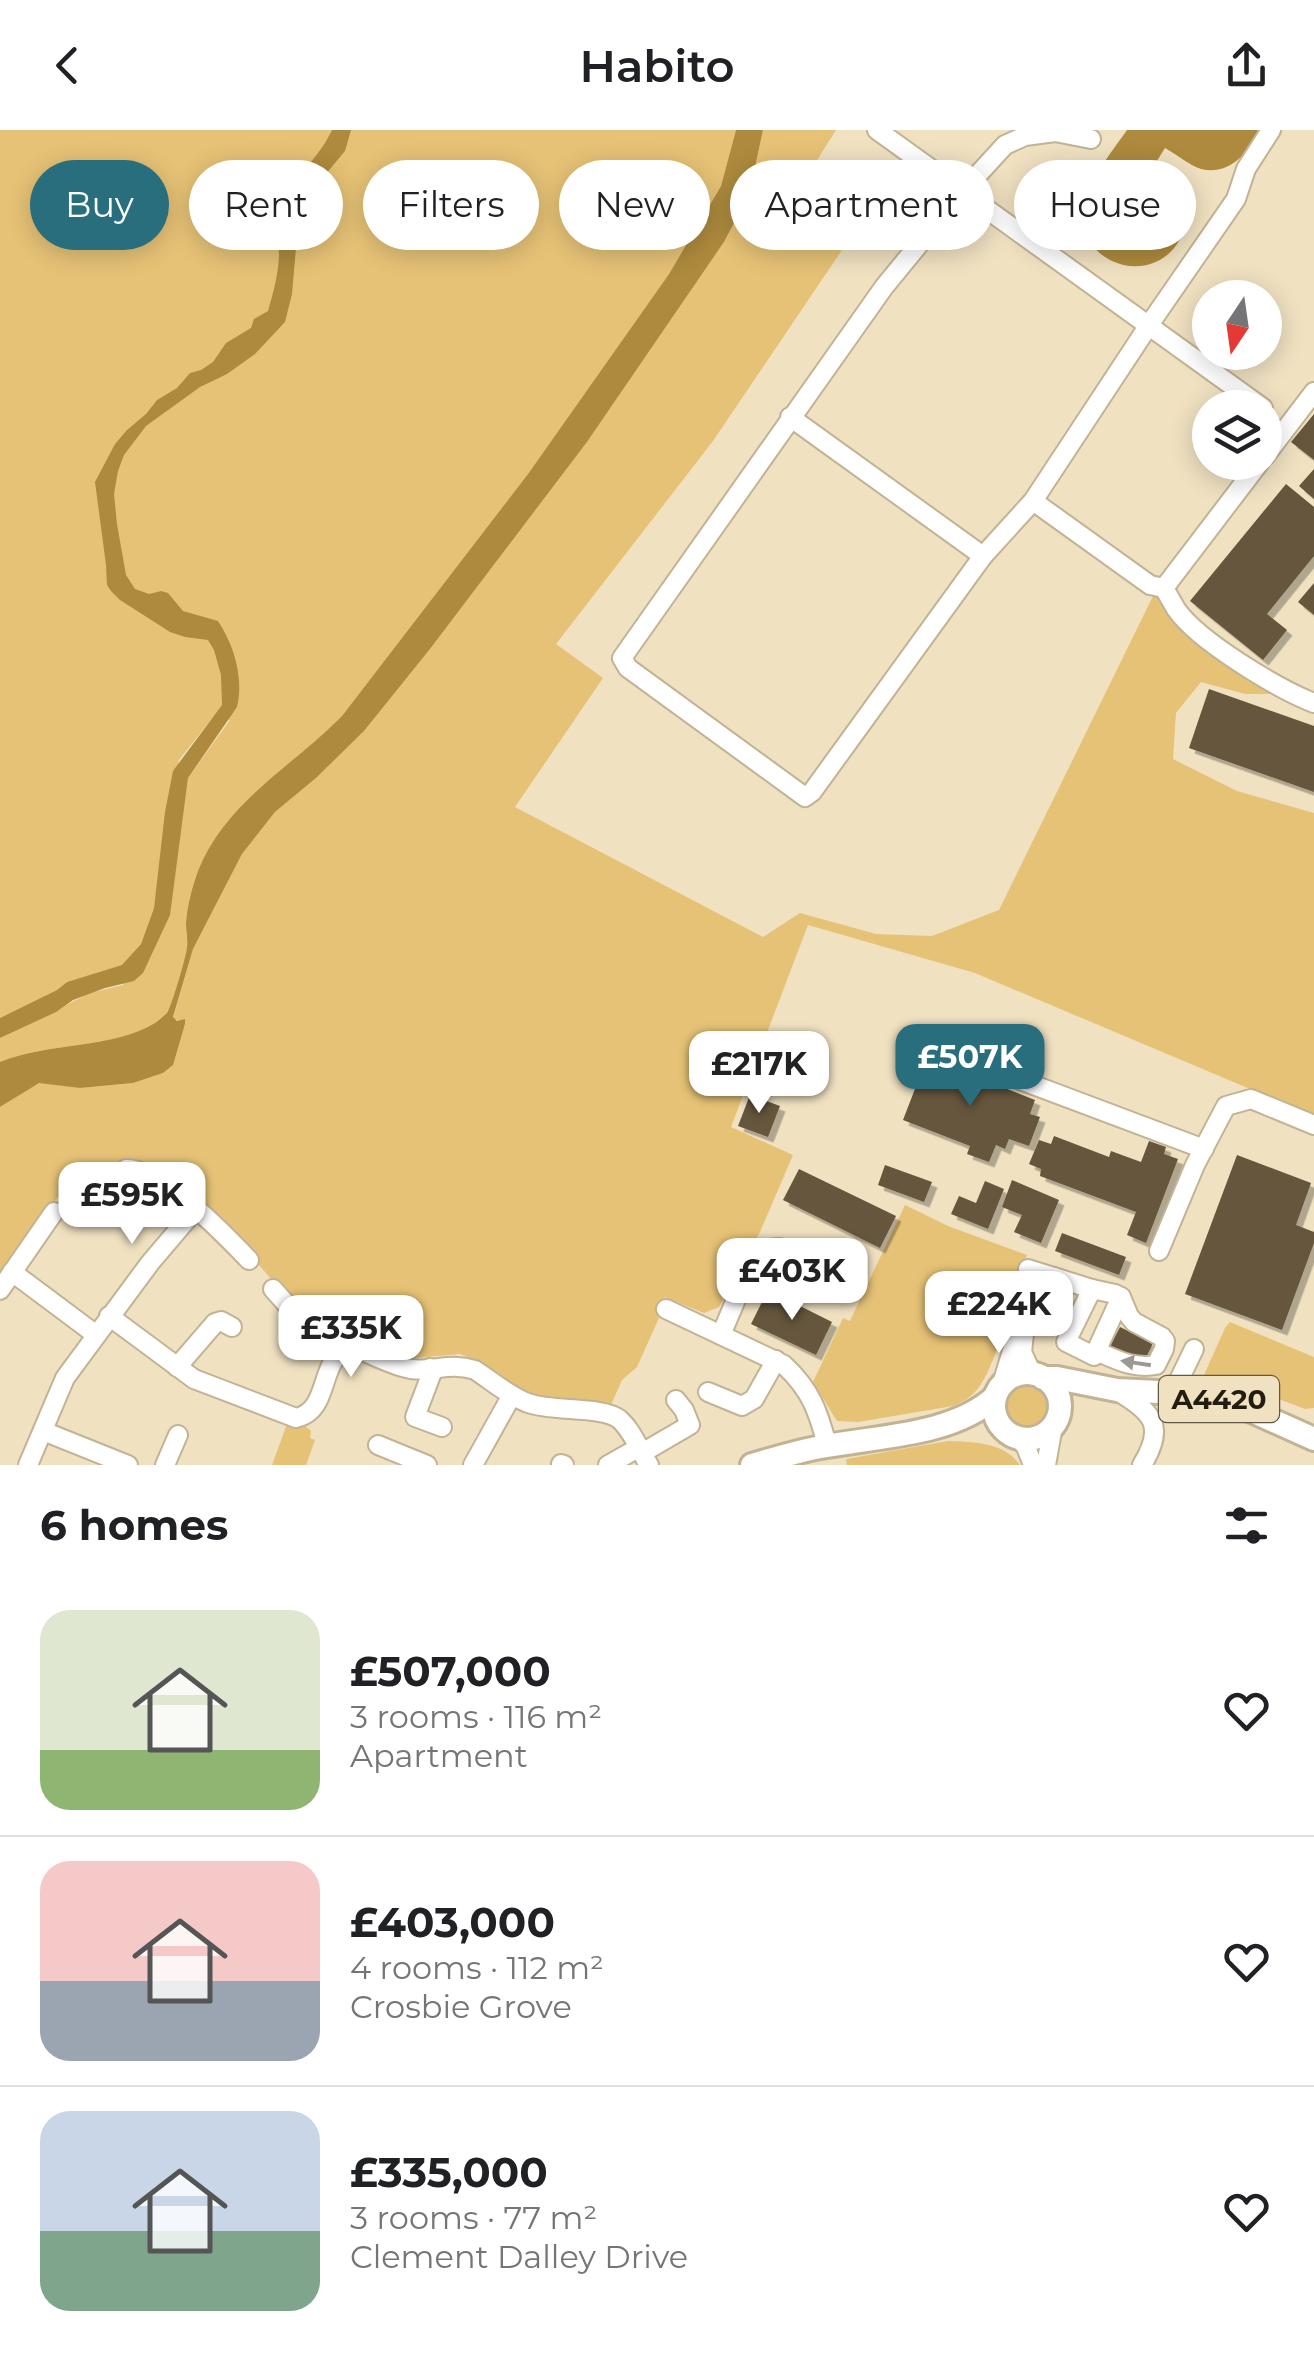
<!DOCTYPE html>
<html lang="en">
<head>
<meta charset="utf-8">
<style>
  :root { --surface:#fff; --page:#f6f6f6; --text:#202124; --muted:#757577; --line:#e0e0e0; --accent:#286e7d }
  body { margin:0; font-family:Montserrat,sans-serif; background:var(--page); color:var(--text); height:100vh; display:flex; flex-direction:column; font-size:38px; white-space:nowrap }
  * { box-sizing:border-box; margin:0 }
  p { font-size:32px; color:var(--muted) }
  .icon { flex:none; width:55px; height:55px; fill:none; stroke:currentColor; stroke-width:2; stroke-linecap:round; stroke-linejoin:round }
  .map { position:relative; height:1335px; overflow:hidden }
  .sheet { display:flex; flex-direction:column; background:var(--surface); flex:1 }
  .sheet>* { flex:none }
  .guide { position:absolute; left:30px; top:30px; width:1255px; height:90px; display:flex; gap:20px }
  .needle { width:65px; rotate:193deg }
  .tools { position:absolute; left:1192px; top:150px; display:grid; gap:20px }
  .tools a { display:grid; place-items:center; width:90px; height:90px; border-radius:50%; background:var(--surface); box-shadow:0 5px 25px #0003; font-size:50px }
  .price { position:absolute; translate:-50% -85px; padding:0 22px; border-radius:20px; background:#fff; color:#222; font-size:32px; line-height:65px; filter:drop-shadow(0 2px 5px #0008) }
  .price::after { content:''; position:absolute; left:50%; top:60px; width:30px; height:22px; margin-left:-15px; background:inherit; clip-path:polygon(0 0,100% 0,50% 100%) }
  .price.current { background:var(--accent); color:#fff }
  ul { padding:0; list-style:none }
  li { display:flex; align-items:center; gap:30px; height:250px; padding:0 40px }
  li+li { border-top:2px solid var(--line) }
  li span { display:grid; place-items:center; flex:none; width:280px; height:200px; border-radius:30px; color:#555 }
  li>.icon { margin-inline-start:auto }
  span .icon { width:120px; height:120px; fill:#fffc; stroke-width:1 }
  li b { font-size:42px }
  h2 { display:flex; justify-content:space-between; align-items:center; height:120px; padding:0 40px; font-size:42px }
  .chip { padding:0 35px; border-radius:45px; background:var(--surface); box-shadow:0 5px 25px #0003; font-size:35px; line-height:90px }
  .chip.current { background:var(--accent); color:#fff }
  header { display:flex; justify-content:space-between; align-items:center; height:130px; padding:0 40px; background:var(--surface); font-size:45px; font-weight:600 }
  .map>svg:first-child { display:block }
</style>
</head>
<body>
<header><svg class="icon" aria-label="back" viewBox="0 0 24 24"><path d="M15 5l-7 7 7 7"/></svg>Habito<svg class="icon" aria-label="share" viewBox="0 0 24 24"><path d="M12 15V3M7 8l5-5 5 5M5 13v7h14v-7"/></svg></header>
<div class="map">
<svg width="1314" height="1335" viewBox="0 0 1314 1335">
  <defs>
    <filter id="shadow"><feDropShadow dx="5.5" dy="5.5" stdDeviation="0" flood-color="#0004"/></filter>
  </defs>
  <rect width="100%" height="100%" fill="#f0e1c1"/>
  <!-- green -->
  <g fill="#e6c276">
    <path d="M 0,0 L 736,0 L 721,56 L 669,144 L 528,344 L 342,586 C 293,637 225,672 198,741 C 191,758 187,776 186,794 C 186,801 188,809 187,817 C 186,827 172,875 167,883 C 166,884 157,892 155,893 C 114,919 47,912 0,932 L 0,908 L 90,863 L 123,855 L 173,753 L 188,648 L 230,590 L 213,587 L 179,630 L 154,778 L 141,814 L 123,835 L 67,852 L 57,860 L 0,888 Z"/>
    <path d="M 763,0 L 836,0 C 829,12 806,44 807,57 C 808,76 831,104 842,120 L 713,311 L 556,514 L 603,548 L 515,677 L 763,807 L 800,783 L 876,804 L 932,806 L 999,780 L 1157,458 L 1178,482 L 1292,564 L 1245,564 L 1201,552 L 1176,583 L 1173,629 L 1237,661 L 1314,683 L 1314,986 L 975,843 L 808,795 L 731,997 L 793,1025 L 760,1102 L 719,1177 L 704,1183 L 665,1167 L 657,1186 L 659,1188 L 637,1237 L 622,1250 L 610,1277 L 545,1270 L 527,1264 L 473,1229 L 460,1224 L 415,1228 L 404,1226 L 345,1204 L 300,1183 L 231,1102 L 128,1032 L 78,1042 L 21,1113 L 23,1117 L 0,1150 L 0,977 L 39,952 L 80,958 L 133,953 L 163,943 L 172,935 L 185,894 L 173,888 L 193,819 L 242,724 L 275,682 L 316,648 L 364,601 L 430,519 L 587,312 L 724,112 L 749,65 Z"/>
    <path d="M 905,1075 L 948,1096 L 1027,1125 L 1015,1150 C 1021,1154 1024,1155 1024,1163 C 1024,1172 1014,1184 1009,1192 C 997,1212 993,1238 979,1257 C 972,1267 964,1271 953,1276 L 858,1292 L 837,1291 L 813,1252 L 843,1188 L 850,1191 Z"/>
    <path d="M 1230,1192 L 1314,1227 L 1314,1278 L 1305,1279 L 1250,1258 L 1204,1245 L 1225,1198 Z"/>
    <circle cx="1026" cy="1276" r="24"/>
    <path d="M 287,1294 L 297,1297 L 304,1295 L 311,1301 L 310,1308 L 315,1310 L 306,1335 L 272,1335 Z"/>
    <path d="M 948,1311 C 974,1312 1004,1312 1020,1335 L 847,1335 L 846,1329 Z"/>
  </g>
  <!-- water -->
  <g fill="#ad8a3d">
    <path d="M 332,0 L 351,0 L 345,21 L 305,69 L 299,83 L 292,164 L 285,192 L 255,224 L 227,244 L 200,257 L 146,296 L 124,325 L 118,341 L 114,364 L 117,394 L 126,445 L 135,459 L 149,464 L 161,461 L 168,463 L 183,481 L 218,491 C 234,515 244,548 237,577 L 188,648 L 170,785 L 143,843 L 134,851 L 105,858 L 73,870 L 56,882 L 0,908 L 0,888 L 57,860 L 67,852 L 122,835 L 141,814 L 154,778 L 165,682 L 173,641 L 222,575 L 221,545 L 214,520 L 208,510 L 185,507 L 170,502 L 120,470 L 111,461 L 107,455 L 106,435 L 95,352 L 115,314 L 127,300 L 146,284 L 157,270 L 177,258 L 190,243 L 201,240 L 213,232 L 226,213 L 251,198 L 254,189 L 268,181 C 273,164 278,145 279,127 C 279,111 277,96 282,80 C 290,49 319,29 332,0 Z"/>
    <path d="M 736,0 L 763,0 L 749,65 L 724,112 L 587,312 L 430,519 L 364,601 L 316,648 L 275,682 L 242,724 L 193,819 L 173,887 L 177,891 L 185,889 L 185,894 L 173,935 L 163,943 L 133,953 L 80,958 L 39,953 L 0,977 L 0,932 C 48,912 113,919 155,893 C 157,892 166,884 167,883 C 172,875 186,827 187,817 C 188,809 186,801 186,794 C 187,776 192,757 198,741 C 225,672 292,637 342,586 L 528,344 L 669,144 L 721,56 Z"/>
    <path d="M 1127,0 L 1258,0 C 1249,23 1229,46 1201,39 C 1189,35 1176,24 1165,18 L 1150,42 C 1161,49 1173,55 1179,67 C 1201,111 1154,151 1112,131 C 1098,124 1092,117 1088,103 C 1086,96 1082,87 1082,81 C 1084,57 1113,20 1127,0 Z"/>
  </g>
  <!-- building -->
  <g fill="#65573c" filter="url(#shadow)">
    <path d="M 1314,284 L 1314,330 L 1291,312 Z"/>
    <path d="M 1314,339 L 1314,369 L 1299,356 Z"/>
    <path d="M 1286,354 L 1314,377 L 1314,426 L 1267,484 L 1287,500 L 1263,530 L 1190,471 Z"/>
    <path d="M 1314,453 L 1314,485 L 1298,472 Z"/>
    <path d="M 1209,559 L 1314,596 L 1314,662 L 1189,618 Z"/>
    <path d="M 928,925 L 997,951 L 997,955 L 1035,970 L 1030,984 L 1040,987 L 1029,1016 L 1009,1009 L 1005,1019 L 996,1015 L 989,1032 L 967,1024 L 970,1016 L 903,990 Z"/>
    <path d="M 750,965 L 780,976 L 768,1007 L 738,996 Z"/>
    <path d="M 1054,1006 L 1109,1027 L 1111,1021 L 1141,1032 L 1149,1011 L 1166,1017 L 1164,1024 L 1178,1029 L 1146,1113 L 1127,1105 L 1136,1082 L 1040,1046 L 1041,1039 L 1029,1034 L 1039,1010 L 1051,1014 Z"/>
    <path d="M 1237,1025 L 1311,1053 L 1296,1095 L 1314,1102 L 1314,1113 L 1282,1200 L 1185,1164 Z"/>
    <path d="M 885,1035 L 932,1052 L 924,1072 L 878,1055 Z"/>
    <path d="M 799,1039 L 896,1086 L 880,1118 L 783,1070 Z"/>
    <path d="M 1012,1050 L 1059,1070 L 1041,1113 L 1014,1102 L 1022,1085 L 1002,1077 Z"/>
    <path d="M 985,1051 L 1004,1059 L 988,1099 L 951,1084 L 959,1066 L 976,1073 Z"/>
    <path d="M 1062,1103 L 1126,1127 L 1119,1145 L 1055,1121 Z"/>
    <path d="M 768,1160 L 832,1192 L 816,1225 L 751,1194 Z"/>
    <path d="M 1120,1197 L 1153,1213 L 1143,1234 L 1109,1218 Z"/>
  </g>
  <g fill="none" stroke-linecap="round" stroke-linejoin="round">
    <defs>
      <g id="minor">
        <path d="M 877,0 L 1263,278"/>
        <path d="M 1091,9 L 1055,2 L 1025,6 L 1005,15 L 961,63 L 884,157 L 622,528 L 628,538 L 805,667 L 812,662 L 983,426 L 1033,371 L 1149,195 L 1236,69 L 1246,39 L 1271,0"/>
        <path d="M 790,287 L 983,426"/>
        <path d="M 1265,326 L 1314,262"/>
        <path d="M 1033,371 L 1150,455 L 1164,458 L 1260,332"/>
        <path d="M 1164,458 C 1168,465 1172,472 1176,479 C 1198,511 1278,559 1314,573"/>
        <path d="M 1015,948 L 1204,1019"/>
        <path d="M 126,1039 C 162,1039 224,1104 249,1130"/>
        <path d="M 1159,1121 L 1195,1035 L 1226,976 L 1251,969 L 1314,995"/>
        <path d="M 1028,1139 L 1092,1159 L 1115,1164 L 1121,1167 L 1129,1186 L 1134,1192 L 1162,1207 L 1165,1211 L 1164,1219 L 1156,1235 C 1133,1239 1117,1230 1096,1221"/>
        <path d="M 12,1142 L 95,1204"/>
        <path d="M 273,1159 L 296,1185 L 342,1206 L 348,1211 L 350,1217"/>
        <path d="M 1092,1159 L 1066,1212 L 1094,1226 L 1121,1167"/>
        <path d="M 0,1160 L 54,1082"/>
        <path d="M 666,1179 L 784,1235 C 811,1260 818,1281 827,1315"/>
        <path d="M 109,1186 L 194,1249 L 296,1288 C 332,1280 317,1229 350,1217 C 370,1222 390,1236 411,1239 C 434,1242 449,1232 475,1240 C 492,1251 509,1266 528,1273 C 552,1282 602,1276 619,1289 C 632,1300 640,1321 649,1335"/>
        <path d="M 1024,1204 L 1022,1222 L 1032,1244"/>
        <path d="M 721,1205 L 751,1134 C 760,1122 766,1118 780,1118 L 852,1152"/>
        <path d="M 177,1237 L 215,1193 L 221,1191 L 232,1197"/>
        <path d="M 430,1238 L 431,1245 L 415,1287 L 442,1297"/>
        <path d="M 1002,1254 L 1015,1211 L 1025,1199 L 1054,1147"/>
        <path d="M 1117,1261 C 1153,1282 1166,1296 1142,1335"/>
        <path d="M 708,1262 L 742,1276 L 754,1269 L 776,1230"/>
        <path d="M 1178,1262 L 1180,1248 L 1194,1219"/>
        <path d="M 43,1301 L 128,1335"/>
        <path d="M 1019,1308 L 1026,1317 L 1033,1335"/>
        <path d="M 378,1315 L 427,1335"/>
        <path d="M 642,1323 L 690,1295 L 684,1280 L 676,1270"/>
        <path d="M 561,1334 L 564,1335"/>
        <path d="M 28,1335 L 65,1248 L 150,1133 L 195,1080"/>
        <path d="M 165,1335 L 178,1305"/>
        <path d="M 473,1335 L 512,1265"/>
        <path d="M 608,1335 L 638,1318"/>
        <path d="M 1046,1335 L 1053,1296"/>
      </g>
      <g id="major">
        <circle cx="1027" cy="1276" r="33"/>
        <path d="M 1043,1248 L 1057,1248 L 1117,1260 L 1199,1264 L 1245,1278 L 1314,1309"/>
        <path d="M 752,1335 C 776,1328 801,1320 827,1316 C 881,1306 953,1305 995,1267"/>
      </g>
    </defs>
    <!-- minor casing -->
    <use href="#minor" stroke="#c2b395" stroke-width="22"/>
    <!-- major casing -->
    <use href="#major" stroke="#c2b395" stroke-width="28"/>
    <!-- minor -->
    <use href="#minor" stroke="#fff" stroke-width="18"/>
    <!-- major -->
    <use href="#major" stroke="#fff" stroke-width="22"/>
  </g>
  <!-- one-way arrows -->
  <defs><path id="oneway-solid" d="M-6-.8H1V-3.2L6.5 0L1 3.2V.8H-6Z" transform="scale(2.5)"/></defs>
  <use fill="#9c9994" href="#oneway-solid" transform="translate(1136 1233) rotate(-171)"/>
  <g text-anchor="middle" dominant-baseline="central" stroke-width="10" stroke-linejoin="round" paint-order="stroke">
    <!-- shield labels -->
    <rect fill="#f0e1c1" stroke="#605846" stroke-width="2.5" x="1159" y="1246" width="120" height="46" rx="8"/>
    <g font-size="28" font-weight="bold" fill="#231d11">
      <text x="1219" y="1269">A4420</text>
    </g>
  </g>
</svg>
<div class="tools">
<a><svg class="needle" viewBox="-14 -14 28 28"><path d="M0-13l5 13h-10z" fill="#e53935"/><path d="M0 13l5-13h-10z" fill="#757577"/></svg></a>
<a><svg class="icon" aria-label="layers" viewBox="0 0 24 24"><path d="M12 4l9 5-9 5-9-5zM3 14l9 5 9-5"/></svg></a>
</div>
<b class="price current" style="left:970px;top:979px">£507K</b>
<b class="price" style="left:759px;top:986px">£217K</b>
<b class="price" style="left:132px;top:1117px">£595K</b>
<b class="price" style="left:792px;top:1193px">£403K</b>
<b class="price" style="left:999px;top:1226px">£224K</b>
<b class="price" style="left:351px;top:1250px">£335K</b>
<div class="guide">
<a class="chip current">Buy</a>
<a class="chip">Rent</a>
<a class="chip">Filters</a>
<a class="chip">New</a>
<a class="chip">Apartment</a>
<a class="chip">House</a>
</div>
</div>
<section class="sheet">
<h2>6 homes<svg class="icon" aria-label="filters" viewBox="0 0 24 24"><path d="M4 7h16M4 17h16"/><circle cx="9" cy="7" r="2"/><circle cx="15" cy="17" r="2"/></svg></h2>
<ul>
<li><span style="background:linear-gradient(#dfe7d0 70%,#8fb573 0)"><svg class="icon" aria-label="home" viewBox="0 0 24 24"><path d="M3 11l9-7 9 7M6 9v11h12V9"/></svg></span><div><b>£507,000</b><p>3 rooms · 116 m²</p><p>Apartment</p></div><svg class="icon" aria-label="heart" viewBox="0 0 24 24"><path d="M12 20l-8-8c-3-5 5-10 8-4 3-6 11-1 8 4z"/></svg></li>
<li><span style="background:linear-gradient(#f6c9c9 60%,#9aa5b1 0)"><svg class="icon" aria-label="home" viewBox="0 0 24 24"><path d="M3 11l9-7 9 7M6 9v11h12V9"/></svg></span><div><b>£403,000</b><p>4 rooms · 112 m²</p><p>Crosbie Grove</p></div><svg class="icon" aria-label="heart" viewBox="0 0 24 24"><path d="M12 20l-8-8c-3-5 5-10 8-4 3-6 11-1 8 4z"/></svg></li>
<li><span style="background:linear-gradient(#c9d6e8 60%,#7fa58c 0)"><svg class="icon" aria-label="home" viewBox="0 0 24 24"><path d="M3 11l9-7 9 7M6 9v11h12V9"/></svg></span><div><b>£335,000</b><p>3 rooms · 77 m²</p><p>Clement Dalley Drive</p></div><svg class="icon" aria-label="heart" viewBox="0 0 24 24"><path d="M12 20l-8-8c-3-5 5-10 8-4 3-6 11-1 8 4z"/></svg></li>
</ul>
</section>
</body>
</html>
